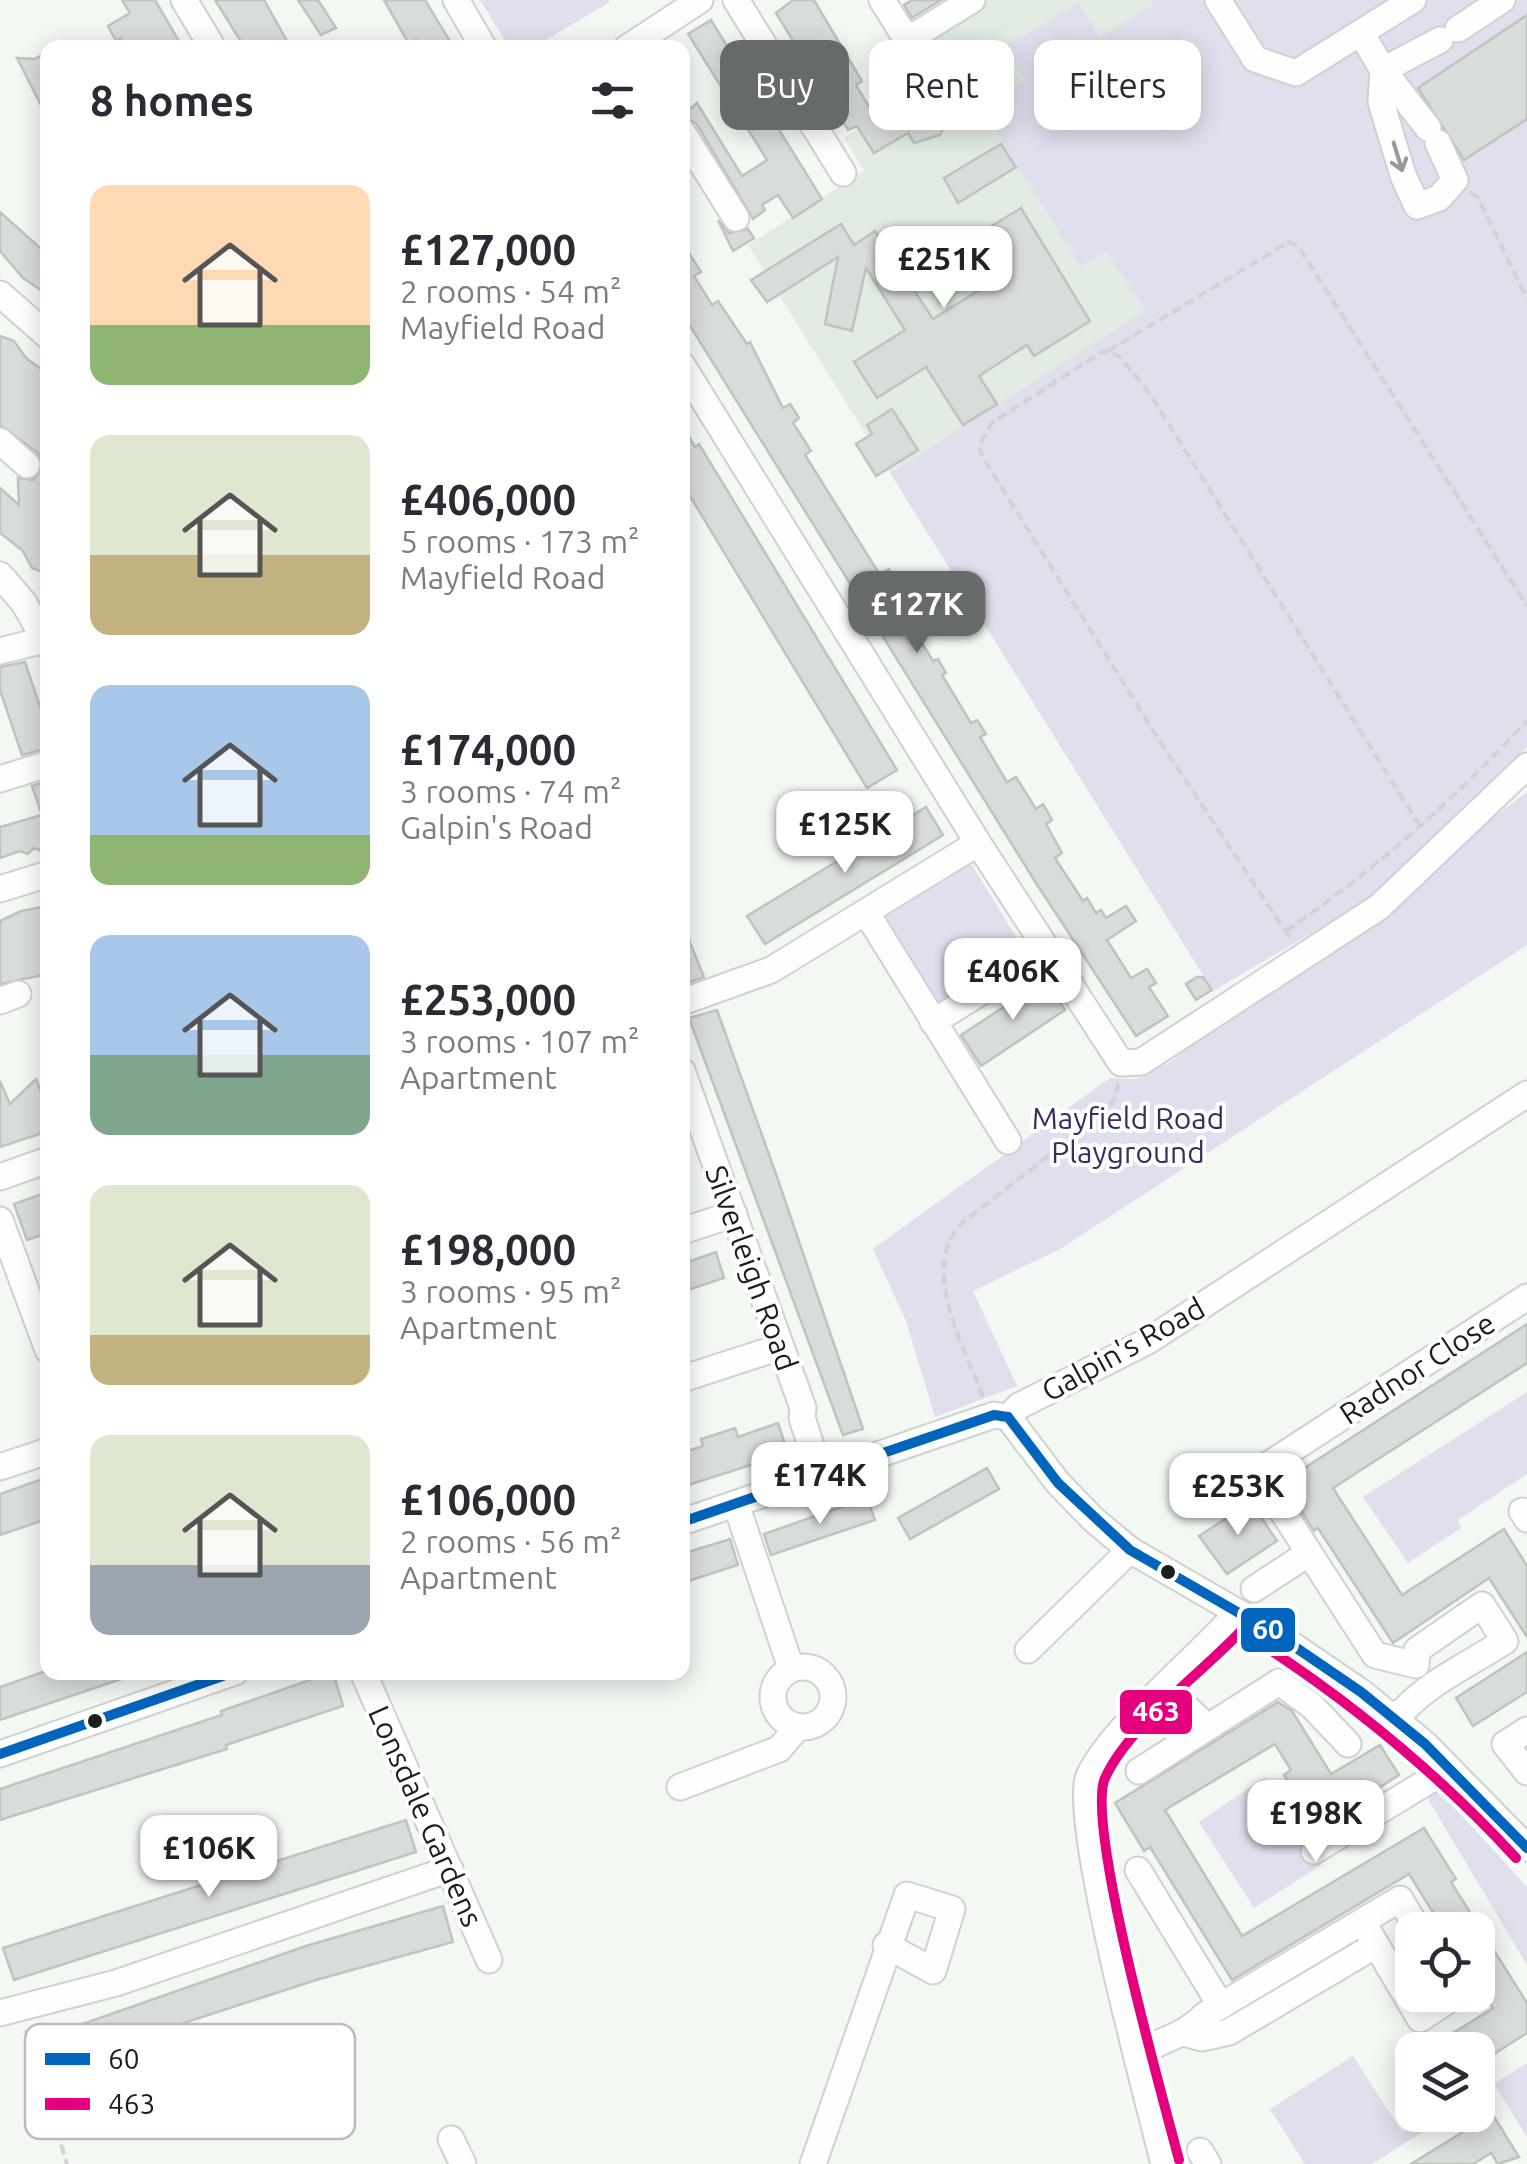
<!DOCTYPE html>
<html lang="en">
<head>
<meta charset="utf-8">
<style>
  :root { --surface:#fff; --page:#f7f7f7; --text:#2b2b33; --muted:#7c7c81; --accent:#676b67 }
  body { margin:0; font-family:Ubuntu,sans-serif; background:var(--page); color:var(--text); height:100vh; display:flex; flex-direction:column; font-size:38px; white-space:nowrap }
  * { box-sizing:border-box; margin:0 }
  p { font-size:32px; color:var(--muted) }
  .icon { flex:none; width:55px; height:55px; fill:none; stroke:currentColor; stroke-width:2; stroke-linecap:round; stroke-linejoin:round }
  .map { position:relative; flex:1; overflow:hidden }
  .details { position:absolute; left:40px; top:40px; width:650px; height:1640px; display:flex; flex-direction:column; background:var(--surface); border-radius:20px; box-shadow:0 5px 25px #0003 }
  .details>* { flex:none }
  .banner { position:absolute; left:720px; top:40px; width:655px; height:90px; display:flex; gap:20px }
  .fabs { position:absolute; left:1395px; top:1912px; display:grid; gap:20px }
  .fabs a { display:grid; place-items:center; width:100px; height:100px; border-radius:20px; background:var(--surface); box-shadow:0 5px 25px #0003; font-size:50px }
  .price { position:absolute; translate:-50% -85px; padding:0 22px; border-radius:20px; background:#fff; color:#222; font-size:32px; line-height:65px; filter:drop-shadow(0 2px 5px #0008) }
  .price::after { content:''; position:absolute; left:50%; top:60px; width:30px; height:22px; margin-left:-15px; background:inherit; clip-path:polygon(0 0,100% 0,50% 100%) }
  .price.active { background:var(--accent); color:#fff }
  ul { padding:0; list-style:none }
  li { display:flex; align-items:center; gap:30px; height:250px; padding:0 50px }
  li span { display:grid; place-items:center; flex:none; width:280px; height:200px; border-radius:20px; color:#555 }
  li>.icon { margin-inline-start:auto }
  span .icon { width:120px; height:120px; fill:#fffc; stroke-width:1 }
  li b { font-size:42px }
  h2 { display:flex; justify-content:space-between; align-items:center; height:120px; padding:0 50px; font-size:42px }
  .chip { padding:0 35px; border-radius:20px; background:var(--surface); box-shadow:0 5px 25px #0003; font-size:35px; line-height:90px }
  .chip.active { background:var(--accent); color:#fff }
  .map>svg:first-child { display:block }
</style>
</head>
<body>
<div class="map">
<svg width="1527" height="2164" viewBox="0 0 1527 2164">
  <rect width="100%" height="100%" fill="#f3f8f3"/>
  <!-- built -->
  <path fill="#e2ece2" d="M 987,0 L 1150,0 L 1289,222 L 890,473 L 748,245 L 864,171 L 844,138 L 929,84 L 908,49 Z"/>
  <!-- green -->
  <g fill="#dfdfee">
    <path d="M 480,0 L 608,0 L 610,2 L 534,47 L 510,48 Z"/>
    <path d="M 1150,0 L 1527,0 L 1527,747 L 1373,897 L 1213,991 L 890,473 L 1145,311 L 1107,251 L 1081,266 L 981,108 L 996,93 L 1026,80 L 1005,47 L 1078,3 L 1100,38 L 1153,5 Z"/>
    <path d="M 1527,792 L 1527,945 L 1060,1249 L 973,1291 L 1017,1386 L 935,1417 L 906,1321 L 873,1249 L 1110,1078 L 1136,1079 L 1170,1062 Z"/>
    <path d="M 970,862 L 1025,951 L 940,1005 L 885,915 Z"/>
    <path d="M 1527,1392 L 1527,1474 L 1458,1520 L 1461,1528 L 1408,1563 L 1363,1497 Z"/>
    <path d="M 1265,1777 L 1321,1865 L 1254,1908 L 1199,1822 Z"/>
    <path d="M 1436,1787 L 1527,1887 L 1527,1965 L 1425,1794 Z"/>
    <path d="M 1353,2056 L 1402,2132 L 1436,2115 L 1440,2121 L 1372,2164 L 1305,2164 L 1270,2109 Z"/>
    <path d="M 1527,2063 L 1527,2137 L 1494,2084 Z"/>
  </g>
  <!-- building -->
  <g fill="#d9ddd9" stroke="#bfc4bf" stroke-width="2.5">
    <path d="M 122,0 L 155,0 L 183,48 L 126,48 L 121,38 L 116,41 L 108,26 L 130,13 Z"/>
    <path d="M 215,0 L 264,0 L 291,48 L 245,48 Z"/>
    <path d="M 298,0 L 318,0 L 336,28 L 321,35 Z"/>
    <path d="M 384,0 L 425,0 L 454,48 L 421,48 L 416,40 L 409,44 Z"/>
    <path d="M 793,0 L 814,0 L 862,81 L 856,85 L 878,122 L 965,67 L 984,97 L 955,115 L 952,112 L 940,135 L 914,143 L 908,133 L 874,153 L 857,126 L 848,130 L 776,13 Z"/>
    <path d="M 912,0 L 941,0 L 912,18 L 904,5 Z"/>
    <path d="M 1527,15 L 1527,119 L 1464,160 L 1418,88 Z"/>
    <path d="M 711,20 L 822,199 L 793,218 L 778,195 L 762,205 L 765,210 L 753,219 L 696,123 L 682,116 L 697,103 L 742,176 L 767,160 L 688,34 Z"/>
    <path d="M 48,53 L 48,119 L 17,58 L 34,59 Z"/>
    <path d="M 1001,144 L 1016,167 L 958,203 L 944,178 Z"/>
    <path d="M 1021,208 L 1090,321 L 1034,356 L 1027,345 L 979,376 L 997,404 L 963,425 L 926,367 L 877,398 L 854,362 L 905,330 L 866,268 L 852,331 L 825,324 L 838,257 L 767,302 L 751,280 L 841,224 L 854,245 L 875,231 L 933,319 L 1009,271 L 984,231 Z"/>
    <path d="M 0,212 L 48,255 L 48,295 L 23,278 L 0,251 Z"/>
    <path d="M 718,220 L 729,233 L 748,229 L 754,238 L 733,251 Z"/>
    <path d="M 682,242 L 701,272 L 694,276 L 712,305 L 718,301 L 747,344 L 750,342 L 783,408 L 790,404 L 799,418 L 793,423 L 811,451 L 805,455 L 880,575 L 889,569 L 898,583 L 892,586 L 911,616 L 917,613 L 925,626 L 915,632 L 933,661 L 938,659 L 946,673 L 942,675 L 971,723 L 977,720 L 986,734 L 980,737 L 1007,782 L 1016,777 L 1036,809 L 1043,804 L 1052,820 L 1046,824 L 1062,853 L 1055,858 L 1083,901 L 1087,898 L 1096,913 L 1101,910 L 1106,918 L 1126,906 L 1136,921 L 1107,940 L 1131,978 L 1147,969 L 1156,983 L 1149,987 L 1168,1016 L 1136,1036 L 1036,883 L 682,313 Z"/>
    <path d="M 0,336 L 14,341 L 26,358 L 48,374 L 48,574 L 32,568 L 23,551 L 0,533 L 0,488 L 19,505 L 18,478 L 33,480 L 43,467 L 38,453 L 0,425 Z"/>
    <path d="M 892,409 L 918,450 L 876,476 L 856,444 L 872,434 L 867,425 Z"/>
    <path d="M 682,425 L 695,447 L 699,444 L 897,770 L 867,788 L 682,483 Z"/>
    <path d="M 25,662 L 48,730 L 48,748 L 22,755 L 0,690 L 0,667 Z"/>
    <path d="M 45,782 L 48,843 L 42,851 L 34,848 L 28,854 L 20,851 L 0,858 L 0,827 L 42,815 L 32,786 Z"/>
    <path d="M 926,807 L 943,835 L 765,944 L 747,916 Z"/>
    <path d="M 48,906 L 48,974 L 0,984 L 0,921 L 21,911 Z"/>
    <path d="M 682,923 L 704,977 L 682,985 Z"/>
    <path d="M 1197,977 L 1203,977 L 1212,990 L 1196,1000 L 1186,984 Z"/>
    <path d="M 1045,980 L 1065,1010 L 981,1066 L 961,1035 Z"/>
    <path d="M 717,1010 L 776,1174 L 863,1429 L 843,1435 L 689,1018 Z"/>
    <path d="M 36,1079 L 41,1092 L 48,1090 L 48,1131 L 0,1147 L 0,1081 L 10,1104 Z"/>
    <path d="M 48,1192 L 48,1233 L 27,1240 L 14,1204 Z"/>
    <path d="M 716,1252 L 724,1278 L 682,1292 L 682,1264 Z"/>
    <path d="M 1527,1324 L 1527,1363 L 1333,1488 L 1402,1595 L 1504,1529 L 1527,1566 L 1527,1637 L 1489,1578 L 1393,1643 L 1318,1528 L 1314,1531 L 1283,1482 Z"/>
    <path d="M 778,1423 L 788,1453 L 682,1487 L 682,1453 L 703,1446 L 701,1439 L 735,1428 L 738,1437 Z"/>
    <path d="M 987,1468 L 999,1489 L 910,1539 L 898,1518 Z"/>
    <path d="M 48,1477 L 48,1508 L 41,1510 L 44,1520 L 0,1535 L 0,1494 Z"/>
    <path d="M 867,1498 L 875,1520 L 771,1555 L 764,1534 Z"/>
    <path d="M 1251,1502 L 1277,1541 L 1227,1574 L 1199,1536 Z"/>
    <path d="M 730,1539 L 738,1565 L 682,1583 L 682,1554 Z"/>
    <path d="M 1527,1652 L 1527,1692 L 1473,1726 L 1456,1698 Z"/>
    <path d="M 43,1672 L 130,1672 L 130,1676 L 0,1720 L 0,1687 Z"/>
    <path d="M 311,1672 L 333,1672 L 343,1706 L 226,1745 L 227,1749 L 0,1820 L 0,1789 L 222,1715 L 221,1711 L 313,1679 Z"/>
    <path d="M 1278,1702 L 1292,1711 L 1331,1774 L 1380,1745 L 1399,1775 L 1318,1827 L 1284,1775 L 1291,1770 L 1275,1744 L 1165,1810 L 1242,1936 L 1424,1828 L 1456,1879 L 1451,1882 L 1527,2003 L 1527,2033 L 1491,2056 L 1488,2050 L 1478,2057 L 1478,2050 L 1426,2050 L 1493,2008 L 1478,1984 L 1478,1930 L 1444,1930 L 1409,1874 L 1232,1980 L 1150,1847 L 1144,1851 L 1115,1803 Z"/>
    <path d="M 406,1820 L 416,1852 L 14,1980 L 3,1948 Z"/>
    <path d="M 443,1906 L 453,1942 L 316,1980 L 58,2064 L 48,2036 L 306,1946 Z"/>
    <path d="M 1488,2107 L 1519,2157 L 1498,2164 L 1491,2153 L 1473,2164 L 1411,2164 L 1474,2125 L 1470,2119 Z"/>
  </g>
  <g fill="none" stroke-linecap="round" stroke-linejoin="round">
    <defs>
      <g id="minor">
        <path d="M 184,0 L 213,48"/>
        <path d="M 456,0 L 484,48"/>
        <path d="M 736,0 L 843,173"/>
        <path d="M 882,0 L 902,32 L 914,36 L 972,0"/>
        <path d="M 1218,0 L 1255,59 L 1296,73 L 1413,0"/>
        <path d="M 1458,29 L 1502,0"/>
        <path d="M 1361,33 L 1383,70 L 1381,102 L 1403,175 L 1417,206 L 1439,198 L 1455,180 L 1438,143"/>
        <path d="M 627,48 L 700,0"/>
        <path d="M 1428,128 L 1383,70 L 1440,40"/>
        <path d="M 682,132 L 736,218"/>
        <path d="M 0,294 L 48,336"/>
        <path d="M 682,365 L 978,843 L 1121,1063 L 1141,1062 L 1379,907 L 1527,766"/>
        <path d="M 0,441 L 27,465"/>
        <path d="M 0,575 L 24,603 L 48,646"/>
        <path d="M 0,651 L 48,639"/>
        <path d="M 0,779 L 48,764"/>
        <path d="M 0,889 L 48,874"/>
        <path d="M 866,912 L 1008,1141"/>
        <path d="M 0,1001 L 18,994"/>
        <path d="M 682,1002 L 771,970 L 978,843"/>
        <path d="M 933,1022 L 1047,951"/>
        <path d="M 682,1071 L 803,1408 L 802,1418 L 821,1476"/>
        <path d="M 0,1177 L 48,1160"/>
        <path d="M 0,1220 L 48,1350"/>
        <path d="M 682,1231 L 734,1214"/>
        <path d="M 682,1379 L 780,1347"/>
        <path d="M 1008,1417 L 1058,1483 L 1094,1520 L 1130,1550 L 1279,1636 L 1361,1692 L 1425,1744 L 1527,1848"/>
        <path d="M 1008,1417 L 1019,1406 L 1148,1341 L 1527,1094"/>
        <path d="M 0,1467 L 48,1451"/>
        <path d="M 1257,1472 L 1375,1655 L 1416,1665 L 1417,1650 L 1482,1605 L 1505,1641 C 1467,1666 1425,1683 1396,1719"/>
        <path d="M 1232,1477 L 1257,1472 L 1527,1297"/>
        <path d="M 736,1504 L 791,1668"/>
        <path d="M 1522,1511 L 1527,1519"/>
        <path d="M 682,1522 L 994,1415 L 1008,1417"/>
        <path d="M 1254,1589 L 1309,1553"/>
        <path d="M 1028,1650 L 1130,1550"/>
        <circle cx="803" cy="1697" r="30"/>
        <path d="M 363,1672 L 489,1960"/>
        <path d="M 1166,1688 L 1207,1727"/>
        <path d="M 1527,1730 L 1505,1744 L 1527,1772"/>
        <path d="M 0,1754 L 235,1672"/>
        <path d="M 1139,1771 L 1279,1682 L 1312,1706 L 1348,1744"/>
        <path d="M 680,1787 L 779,1749 L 798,1727"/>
        <path d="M 1314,1851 L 1433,1778 L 1446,1766"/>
        <path d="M 1138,1870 L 1221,2006"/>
        <path d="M 1368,1931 L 1420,2019 L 1456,1995"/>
        <path d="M 0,2013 L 116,1983 L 450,1869"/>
        <path d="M 1187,2034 L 1202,2038 L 1229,2032 L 1376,1945"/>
        <path d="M 1137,2055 C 1163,2038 1184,2037 1205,2015 L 1400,1899 L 1418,1930"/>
        <path d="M 451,2139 L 463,2164"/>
        <path d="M 1200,2151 L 1208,2164"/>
        <path d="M 813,2164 L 907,1895 L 952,1909 L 933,1971 L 886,1945"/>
        <path d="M 1164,2164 C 1149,2103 1071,1817 1089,1776 C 1111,1728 1200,1656 1238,1612"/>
      </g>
    </defs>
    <!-- minor casing -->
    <use href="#minor" stroke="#cfd3cf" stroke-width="29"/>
    <!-- path -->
    <g stroke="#d2d3d2" stroke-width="4" stroke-dasharray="10 5" stroke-linecap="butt">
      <path d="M 1471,192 L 1478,198 L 1527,299"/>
      <path d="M 1108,351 L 1289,242 L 1298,246 L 1527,606"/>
      <path d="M 1286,931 C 1376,869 1453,801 1527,721"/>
      <path d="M 1289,937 L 1157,737 L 982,456 L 979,446 L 992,423 L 1100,353 L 1108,351 L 1120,357 L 1148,391 L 1421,828"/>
      <path d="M 983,1397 C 965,1348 918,1268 962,1223 L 1104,1113 L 1116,1097 L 1118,1083"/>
      <path d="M 26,2030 L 67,2164"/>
    </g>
    <!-- minor -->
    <use href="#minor" stroke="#fdfefd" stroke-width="25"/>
    <defs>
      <g id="bus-1">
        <path d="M 1008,1417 L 1058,1483 L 1130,1550 L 1279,1636 L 1361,1692 L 1425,1744 L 1527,1848"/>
        <path d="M 682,1522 L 994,1415 L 1008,1417"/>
        <path d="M 0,1754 L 234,1672"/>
      </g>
      <path id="bus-2" d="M 1179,2160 C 1163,2098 1085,1824 1105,1778 C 1129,1725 1201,1674 1241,1631 C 1343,1695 1434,1769 1516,1858"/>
    </defs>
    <!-- bus-1 casing -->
    <use href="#bus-1" stroke="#fff" stroke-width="18"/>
    <!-- bus-2 casing -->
    <use href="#bus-2" stroke="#fff" stroke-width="18"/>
    <!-- bus-1 -->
    <use href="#bus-1" stroke="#0065bd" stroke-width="10"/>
    <!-- bus-2 -->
    <use href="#bus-2" stroke="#e5007d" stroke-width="10"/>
  </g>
  <!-- one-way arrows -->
  <defs><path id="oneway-shaft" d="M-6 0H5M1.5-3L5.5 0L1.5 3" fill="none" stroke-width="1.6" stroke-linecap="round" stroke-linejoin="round" transform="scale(2.5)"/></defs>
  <use stroke="#979a97" href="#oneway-shaft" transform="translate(1398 157) rotate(73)"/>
  <!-- markers -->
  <g fill="#1b1f1b" stroke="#fff" stroke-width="4">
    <circle cx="1168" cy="1572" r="9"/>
    <circle cx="95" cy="1721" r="9"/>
  </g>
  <g text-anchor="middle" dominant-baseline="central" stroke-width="8" stroke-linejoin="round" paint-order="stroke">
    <!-- park labels -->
    <g font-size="30" fill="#382c61" stroke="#fff">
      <text x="1128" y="1118">Mayfield Road<tspan x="1128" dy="34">Playground</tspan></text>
    </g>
    <!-- street labels -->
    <g font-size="30" fill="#1b1f1b" stroke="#fff">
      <text transform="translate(752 1268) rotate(70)">Silverleigh Road</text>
      <text transform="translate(1123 1349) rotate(-29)">Galpin's Road</text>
      <text transform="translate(1417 1368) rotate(-33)">Radnor Close</text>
      <text transform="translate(426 1816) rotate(66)">Lonsdale Gardens</text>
    </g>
  </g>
  <!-- legend -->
  <rect x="25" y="2024" width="330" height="115" rx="15" fill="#fff" stroke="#bbbcbb" stroke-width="2.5"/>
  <rect x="45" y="2053" width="45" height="12" fill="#0065bd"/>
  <rect x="45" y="2098" width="45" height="12" fill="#e5007d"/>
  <g font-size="28" fill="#1b1f1b">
    <text x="108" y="2069">60</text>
    <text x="108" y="2114">463</text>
  </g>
  <g stroke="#fff" stroke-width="4">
    <rect x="1239" y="1606" width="58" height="48" rx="10" fill="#0065bd"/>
    <rect x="1118" y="1688" width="76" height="48" rx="10" fill="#e5007d"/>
  </g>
  <g font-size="28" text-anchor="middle" font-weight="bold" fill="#fff">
    <text x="1268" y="1639">60</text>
    <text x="1156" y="1721">463</text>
  </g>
</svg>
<div class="fabs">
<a><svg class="icon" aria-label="locate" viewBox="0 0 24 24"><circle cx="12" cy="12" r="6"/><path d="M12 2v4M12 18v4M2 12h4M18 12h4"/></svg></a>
<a><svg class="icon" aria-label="layers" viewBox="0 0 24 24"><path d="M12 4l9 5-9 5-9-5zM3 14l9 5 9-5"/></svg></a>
</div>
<b class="price" style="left:944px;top:311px">£251K</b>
<b class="price active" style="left:917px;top:656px">£127K</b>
<b class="price" style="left:845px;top:876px">£125K</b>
<b class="price" style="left:1013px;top:1023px">£406K</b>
<b class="price" style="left:820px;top:1527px">£174K</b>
<b class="price" style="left:1238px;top:1538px">£253K</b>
<b class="price" style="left:1316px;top:1865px">£198K</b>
<b class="price" style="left:209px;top:1900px">£106K</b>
<div class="banner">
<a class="chip active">Buy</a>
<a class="chip">Rent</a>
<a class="chip">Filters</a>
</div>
<section class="details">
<h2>8 homes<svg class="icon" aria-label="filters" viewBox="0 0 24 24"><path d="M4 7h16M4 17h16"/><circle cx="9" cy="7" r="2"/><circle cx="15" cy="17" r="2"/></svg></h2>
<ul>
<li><span style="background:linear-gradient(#ffd9b3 70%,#8fb573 0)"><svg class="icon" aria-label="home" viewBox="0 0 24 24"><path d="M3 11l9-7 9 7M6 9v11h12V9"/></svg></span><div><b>£127,000</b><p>2 rooms · 54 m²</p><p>Mayfield Road</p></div></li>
<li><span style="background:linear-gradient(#dfe7d0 60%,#c2b280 0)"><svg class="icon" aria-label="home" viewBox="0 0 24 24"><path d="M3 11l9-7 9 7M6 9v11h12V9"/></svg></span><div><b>£406,000</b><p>5 rooms · 173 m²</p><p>Mayfield Road</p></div></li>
<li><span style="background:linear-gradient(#a9c7e8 75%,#8fb573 0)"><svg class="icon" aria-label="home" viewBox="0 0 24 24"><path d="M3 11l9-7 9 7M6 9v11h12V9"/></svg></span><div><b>£174,000</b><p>3 rooms · 74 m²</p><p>Galpin's Road</p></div></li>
<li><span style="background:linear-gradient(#a9c7e8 60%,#7fa58c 0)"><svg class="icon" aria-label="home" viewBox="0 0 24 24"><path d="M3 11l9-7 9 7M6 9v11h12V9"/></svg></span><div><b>£253,000</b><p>3 rooms · 107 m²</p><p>Apartment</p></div></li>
<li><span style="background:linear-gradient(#dfe7d0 75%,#c2b280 0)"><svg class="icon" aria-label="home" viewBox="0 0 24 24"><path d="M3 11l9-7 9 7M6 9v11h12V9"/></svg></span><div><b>£198,000</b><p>3 rooms · 95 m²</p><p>Apartment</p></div></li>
<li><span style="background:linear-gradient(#dfe7d0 65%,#9aa5b1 0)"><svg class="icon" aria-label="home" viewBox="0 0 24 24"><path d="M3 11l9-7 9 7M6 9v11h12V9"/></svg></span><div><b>£106,000</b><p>2 rooms · 56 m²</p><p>Apartment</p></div></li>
</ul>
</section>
</div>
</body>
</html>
